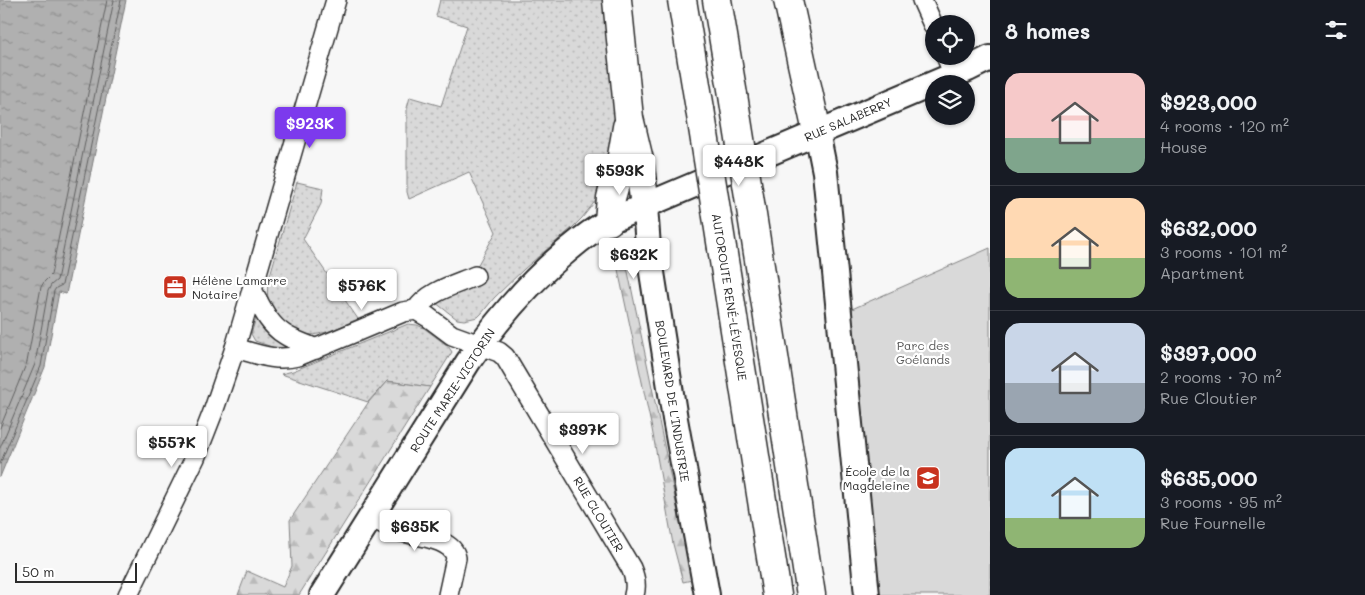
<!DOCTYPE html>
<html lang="en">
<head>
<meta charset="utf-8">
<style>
  :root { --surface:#171b24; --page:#20242c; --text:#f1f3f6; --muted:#9ea1a6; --line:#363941; --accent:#7c3aed }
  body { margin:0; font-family:Mali,sans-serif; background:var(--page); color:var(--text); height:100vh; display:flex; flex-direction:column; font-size:19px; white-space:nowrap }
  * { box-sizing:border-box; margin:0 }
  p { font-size:16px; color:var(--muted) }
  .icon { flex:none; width:28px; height:28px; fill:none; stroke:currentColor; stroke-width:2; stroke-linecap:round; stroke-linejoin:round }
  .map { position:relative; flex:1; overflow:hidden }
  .drawer { display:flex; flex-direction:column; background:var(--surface); width:375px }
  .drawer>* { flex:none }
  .tools { position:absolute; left:925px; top:15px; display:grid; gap:10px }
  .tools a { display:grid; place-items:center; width:50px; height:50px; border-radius:50%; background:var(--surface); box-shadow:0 1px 4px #0004; font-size:25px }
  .scale { position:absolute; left:15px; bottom:12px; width:122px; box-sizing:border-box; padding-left:5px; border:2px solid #2b2b2b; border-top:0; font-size:14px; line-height:18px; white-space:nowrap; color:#2b2b2b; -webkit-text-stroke:4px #fff; paint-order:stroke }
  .price { position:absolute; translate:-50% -42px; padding:0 11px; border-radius:5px; background:#fff; color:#222; font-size:16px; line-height:32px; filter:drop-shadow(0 1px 2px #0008) }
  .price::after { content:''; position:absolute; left:50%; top:30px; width:15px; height:11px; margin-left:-8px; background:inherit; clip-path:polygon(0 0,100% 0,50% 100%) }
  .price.on { background:var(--accent); color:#fff }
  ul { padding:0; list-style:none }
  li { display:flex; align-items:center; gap:15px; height:125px; padding:0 15px }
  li+li { border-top:1px solid var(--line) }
  li span { display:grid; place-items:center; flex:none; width:140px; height:100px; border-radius:15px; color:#555 }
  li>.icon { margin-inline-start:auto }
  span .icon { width:60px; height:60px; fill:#fffc; stroke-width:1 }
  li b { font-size:21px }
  h2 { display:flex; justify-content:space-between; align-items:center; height:60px; padding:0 15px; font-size:21px }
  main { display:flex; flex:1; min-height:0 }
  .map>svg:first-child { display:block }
</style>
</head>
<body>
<main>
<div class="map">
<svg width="990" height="595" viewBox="0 0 990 595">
  <defs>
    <pattern id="grass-dots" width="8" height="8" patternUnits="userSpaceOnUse" patternTransform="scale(1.25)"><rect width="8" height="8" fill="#d9d9d9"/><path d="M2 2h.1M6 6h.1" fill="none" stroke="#bababa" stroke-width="1.8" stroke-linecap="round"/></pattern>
    <pattern id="forest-firs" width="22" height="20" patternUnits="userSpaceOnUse" patternTransform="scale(1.25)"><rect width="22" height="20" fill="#d9d9d9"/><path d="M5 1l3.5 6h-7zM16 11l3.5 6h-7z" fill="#bababa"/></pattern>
    <pattern id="water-ripples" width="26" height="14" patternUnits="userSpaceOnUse" patternTransform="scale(1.25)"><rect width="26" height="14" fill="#b0b0b0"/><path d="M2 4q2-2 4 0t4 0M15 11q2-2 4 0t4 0" fill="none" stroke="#8f8f8f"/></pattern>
  </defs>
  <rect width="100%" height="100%" fill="#f7f7f7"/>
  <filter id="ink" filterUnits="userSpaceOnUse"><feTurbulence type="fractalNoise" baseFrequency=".02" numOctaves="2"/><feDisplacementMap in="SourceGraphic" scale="10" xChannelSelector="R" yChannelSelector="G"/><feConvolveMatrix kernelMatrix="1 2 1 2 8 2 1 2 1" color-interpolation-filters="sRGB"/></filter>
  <g filter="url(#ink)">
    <!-- grass -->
    <g fill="url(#grass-dots)" stroke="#828282">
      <path d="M 440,0 L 606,0 L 617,116 L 603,186 L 597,199 L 582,218 L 572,228 L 524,269 L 494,298 L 482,313 L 478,317 L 464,320 L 457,319 L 436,303 L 476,268 L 496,232 L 469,172 L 409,199 L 407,192 L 407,108 L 410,97 L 441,106 L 467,26 L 436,16 Z"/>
      <path d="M 297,182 L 323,188 L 321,204 L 303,239 L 358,319 C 345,324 331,332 318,334 C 300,338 278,326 271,308 C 267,300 267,291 268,282 Z"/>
      <path d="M 256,318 L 258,318 L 288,348 L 283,351 L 255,341 L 251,334 Z"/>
      <path d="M 408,324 L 417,325 L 424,328 L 448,346 L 452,352 L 430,387 L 387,381 L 368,402 L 281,374 L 293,371 Z"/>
    </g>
    <!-- forest -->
    <g fill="url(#forest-firs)" stroke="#828282">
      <path d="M 613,246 C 623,249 625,258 627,267 L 692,580 L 683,582 L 673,544 L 652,429 Z"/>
      <path d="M 387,381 L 430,387 L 299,595 L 238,595 L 247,571 L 283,587 L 292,566 L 290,520 L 368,403 Z"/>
    </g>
    <!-- green -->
    <path fill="#d9d9d9" stroke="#828282" d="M 990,248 L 990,595 L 877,595 L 852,309 Z"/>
    <!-- water -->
    <path fill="url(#water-ripples)" stroke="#7b7b7b" d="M 0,0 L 126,0 L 66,294 L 59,292 L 45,367 L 0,477 Z"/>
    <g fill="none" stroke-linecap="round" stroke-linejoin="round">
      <!-- shore -->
      <g stroke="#606060" stroke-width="1">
        <path d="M 0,428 L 27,362 L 41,287 L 44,282 L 51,275 L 107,0"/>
        <path d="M 0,448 L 35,364 L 48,291 L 51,285 L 57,280 L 114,0"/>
        <path d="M 0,464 L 41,366 L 54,291 L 56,288 L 62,285 L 121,0"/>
      </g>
      <defs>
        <g id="minor">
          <path d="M 922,0 L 934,27"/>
          <path d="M 946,56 L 954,75"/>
          <path d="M 252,290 C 261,306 268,324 284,334 C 294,341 306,344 316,349"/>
          <path d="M 416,310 C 429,291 454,285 475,276"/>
          <path d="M 235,348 C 257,354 276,362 298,356 L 403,312 L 416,310 L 428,317 L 452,335 L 499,352 L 505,357 L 631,568 C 635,577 637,585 634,595"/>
          <path d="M 372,517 C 381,522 389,528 399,531 C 416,536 453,538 456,558 L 448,595"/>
          <path d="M 128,595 L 195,458 L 213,412 L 235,348 L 252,290 L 336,0"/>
        </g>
        <g id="tertiary">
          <path d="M 817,132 L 825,172 L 867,595"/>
          <path d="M 645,206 L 648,247 L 675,419 L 707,595"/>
          <path d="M 322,595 L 468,362 C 497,320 529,282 568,250 C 581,239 594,229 609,221 L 968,69 L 990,58"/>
        </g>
        <g id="motorway">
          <path d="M 617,0 L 629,118 L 639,160 L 645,206"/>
          <path d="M 682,0 L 700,109"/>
          <path d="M 717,0 L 733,95"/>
          <path d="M 788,0 L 817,132"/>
          <path d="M 609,221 L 611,198 L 621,162 L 627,127"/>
          <path d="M 755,234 L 811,595"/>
          <path d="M 722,248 L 777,595"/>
        </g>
      </defs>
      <!-- minor casing -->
      <use href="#minor" stroke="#2b2b2b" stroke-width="22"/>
      <!-- tertiary casing -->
      <use href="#tertiary" stroke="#2b2b2b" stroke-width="28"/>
      <!-- motorway casing -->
      <use href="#motorway" stroke="#2b2b2b" stroke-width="31"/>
      <!-- minor -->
      <use href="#minor" stroke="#fff" stroke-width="19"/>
      <!-- tertiary -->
      <use href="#tertiary" stroke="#fff" stroke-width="24"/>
      <!-- motorway -->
      <use href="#motorway" stroke="#fff" stroke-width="28"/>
      <defs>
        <g id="motorway-bridge">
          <path d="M 733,95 L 755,234"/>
          <path d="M 700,109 L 722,248"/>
        </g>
      </defs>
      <!-- motorway-bridge casing -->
      <use href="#motorway-bridge" stroke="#2b2b2b" stroke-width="31" stroke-linecap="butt"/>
      <!-- motorway-bridge -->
      <use href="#motorway-bridge" stroke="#fff" stroke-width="28"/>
    </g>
  </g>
  <!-- icons -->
  <defs>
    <symbol id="office-square" viewBox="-11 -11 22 22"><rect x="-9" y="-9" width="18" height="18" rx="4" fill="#c8321e" stroke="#fff"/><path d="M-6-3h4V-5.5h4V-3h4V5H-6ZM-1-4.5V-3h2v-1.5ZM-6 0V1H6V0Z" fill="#fff"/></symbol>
    <symbol id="school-square" viewBox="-11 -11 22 22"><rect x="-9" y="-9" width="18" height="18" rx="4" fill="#c8321e" stroke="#fff"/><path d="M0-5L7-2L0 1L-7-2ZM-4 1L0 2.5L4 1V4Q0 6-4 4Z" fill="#fff"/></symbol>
  </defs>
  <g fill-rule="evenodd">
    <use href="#office-square" x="161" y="273" width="28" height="28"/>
    <use href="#school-square" x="914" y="464" width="28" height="28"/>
  </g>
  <g text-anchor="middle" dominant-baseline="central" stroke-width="4.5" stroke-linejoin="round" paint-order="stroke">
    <!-- street labels -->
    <g font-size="12" fill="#2b2b2b" stroke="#fff">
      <text transform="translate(848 119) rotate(-23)">RUE SALABERRY</text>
      <text transform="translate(730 297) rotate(81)">AUTOROUTE RENÉ-LÉVESQUE</text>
      <text transform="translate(452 390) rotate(-57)">ROUTE MARIE-VICTORIN</text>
      <text transform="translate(673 401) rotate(81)">BOULEVARD DE L'INDUSTRIE</text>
      <text transform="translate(599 514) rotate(59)">RUE CLOUTIER</text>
    </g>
    <!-- poi labels -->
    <g font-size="12" fill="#2b2b2b" stroke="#fff" text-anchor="start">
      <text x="192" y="280">Hélène Lamarre<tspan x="192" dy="14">Notaire</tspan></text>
      <text x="910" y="471" text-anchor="end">École de la<tspan x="910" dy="14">Magdeleine</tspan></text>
    </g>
    <!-- park labels -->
    <g font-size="12" fill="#565656" stroke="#fff">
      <text x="923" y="345">Parc des<tspan x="923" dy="14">Goélands</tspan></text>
    </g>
  </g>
</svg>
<div class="tools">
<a><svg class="icon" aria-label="locate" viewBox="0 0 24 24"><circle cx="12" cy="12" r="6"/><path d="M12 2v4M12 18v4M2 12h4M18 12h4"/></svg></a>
<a><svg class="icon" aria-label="layers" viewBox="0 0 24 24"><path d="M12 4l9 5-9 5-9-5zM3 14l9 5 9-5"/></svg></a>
</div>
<div class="scale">50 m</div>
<b class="price on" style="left:310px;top:149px">$923K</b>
<b class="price" style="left:739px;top:187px">$448K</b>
<b class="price" style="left:620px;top:196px">$593K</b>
<b class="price" style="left:634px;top:280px">$632K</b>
<b class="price" style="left:362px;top:311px">$576K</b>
<b class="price" style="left:583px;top:455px">$397K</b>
<b class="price" style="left:172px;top:468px">$557K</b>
<b class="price" style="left:415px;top:552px">$635K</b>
</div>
<section class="drawer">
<h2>8 homes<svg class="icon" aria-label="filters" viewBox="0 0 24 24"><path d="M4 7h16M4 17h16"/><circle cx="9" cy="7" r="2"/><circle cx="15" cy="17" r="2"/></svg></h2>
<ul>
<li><span style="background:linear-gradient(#f6c9c9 65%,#7fa58c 0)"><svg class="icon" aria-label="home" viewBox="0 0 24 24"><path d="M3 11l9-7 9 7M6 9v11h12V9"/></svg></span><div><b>$923,000</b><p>4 rooms · 120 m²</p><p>House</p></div></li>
<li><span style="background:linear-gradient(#ffd9b3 60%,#8fb573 0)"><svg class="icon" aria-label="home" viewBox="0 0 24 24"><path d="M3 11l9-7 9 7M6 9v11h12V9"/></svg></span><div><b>$632,000</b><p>3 rooms · 101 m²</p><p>Apartment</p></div></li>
<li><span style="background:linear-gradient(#c9d6e8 60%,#9aa5b1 0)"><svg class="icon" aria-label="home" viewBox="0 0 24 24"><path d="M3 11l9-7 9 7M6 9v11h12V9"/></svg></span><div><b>$397,000</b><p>2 rooms · 70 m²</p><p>Rue Cloutier</p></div></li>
<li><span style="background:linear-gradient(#bfe0f5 70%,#8fb573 0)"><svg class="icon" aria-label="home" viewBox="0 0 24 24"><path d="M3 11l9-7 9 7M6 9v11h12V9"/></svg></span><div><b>$635,000</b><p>3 rooms · 95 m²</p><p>Rue Fournelle</p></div></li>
</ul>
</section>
</main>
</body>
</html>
